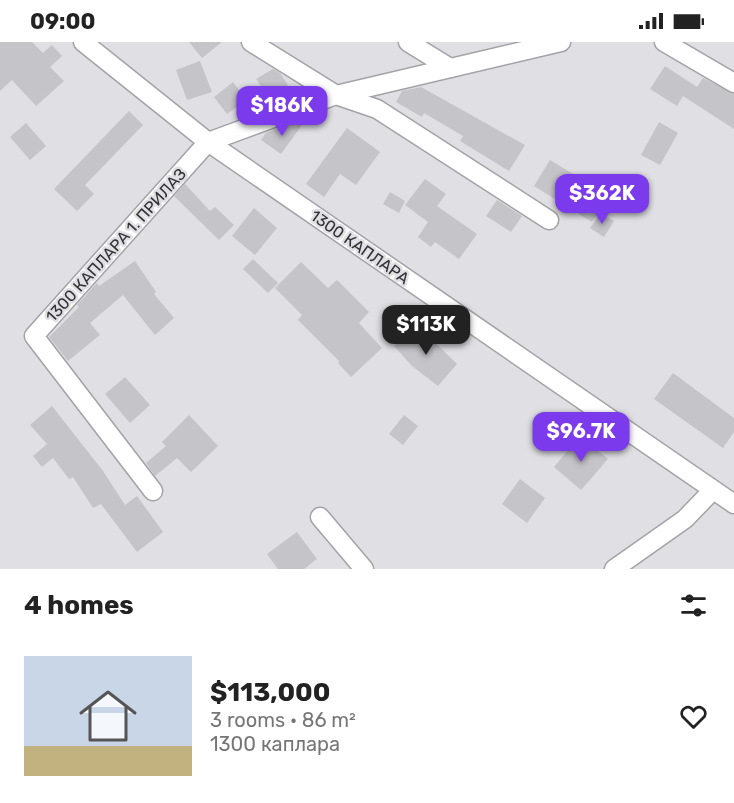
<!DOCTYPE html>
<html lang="en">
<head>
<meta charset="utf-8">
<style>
  :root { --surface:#fff; --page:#f2f2f2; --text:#222; --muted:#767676; --line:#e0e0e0; --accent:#7c3aed }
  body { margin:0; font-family:Rubik,sans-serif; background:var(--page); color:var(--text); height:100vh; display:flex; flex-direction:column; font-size:22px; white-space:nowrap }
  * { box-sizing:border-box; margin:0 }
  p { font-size:20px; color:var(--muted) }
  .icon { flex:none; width:33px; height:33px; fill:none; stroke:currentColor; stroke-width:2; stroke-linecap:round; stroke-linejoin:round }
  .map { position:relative; height:527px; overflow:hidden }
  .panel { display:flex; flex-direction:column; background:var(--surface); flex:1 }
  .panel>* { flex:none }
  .price { position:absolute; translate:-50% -51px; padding:0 14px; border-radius:12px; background:var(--accent); color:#fff; font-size:20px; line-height:39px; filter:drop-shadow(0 2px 3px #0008) }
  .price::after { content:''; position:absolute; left:50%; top:36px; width:18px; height:14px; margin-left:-9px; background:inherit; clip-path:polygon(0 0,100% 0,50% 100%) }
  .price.active { background:#222; color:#fff }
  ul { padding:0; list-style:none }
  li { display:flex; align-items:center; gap:18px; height:150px; padding:0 24px }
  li+li { border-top:2px solid var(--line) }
  li span { display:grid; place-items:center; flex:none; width:168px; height:120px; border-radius:0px; color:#555 }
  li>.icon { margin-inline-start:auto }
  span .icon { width:72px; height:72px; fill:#fffc; stroke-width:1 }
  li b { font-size:26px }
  h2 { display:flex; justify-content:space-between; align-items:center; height:72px; padding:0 24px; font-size:26px }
  .status { display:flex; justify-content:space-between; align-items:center; height:42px; padding:0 30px; background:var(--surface); direction:ltr }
  .status svg { height:16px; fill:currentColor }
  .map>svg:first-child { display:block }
</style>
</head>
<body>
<div class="status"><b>09:00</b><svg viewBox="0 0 49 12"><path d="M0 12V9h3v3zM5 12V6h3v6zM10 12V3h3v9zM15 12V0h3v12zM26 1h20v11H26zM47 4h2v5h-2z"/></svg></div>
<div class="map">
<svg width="734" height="527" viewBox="0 0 734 527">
  <rect width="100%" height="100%" fill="#e0dfe4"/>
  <!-- building -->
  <g fill="#c5c4c9">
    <path d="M 0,0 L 32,0 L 43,11 L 52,3 L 62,14 L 50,25 L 64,39 L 36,64 L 12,38 L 0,49 Z"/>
    <path d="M 189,0 L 222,0 L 202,16 Z"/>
    <path d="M 200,19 L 212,50 L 187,58 L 176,28 Z"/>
    <path d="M 665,24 L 697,45 L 703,36 L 734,52 L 734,87 L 683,54 L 677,64 L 650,47 Z"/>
    <path d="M 273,27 L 280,31 L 288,43 L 269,56 L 256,37 Z"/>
    <path d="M 233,40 L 246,58 L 227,72 L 214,55 Z"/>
    <path d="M 421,45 L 525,103 L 509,129 L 460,99 L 463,94 L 424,71 L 422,75 L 396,60 L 402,49 Z"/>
    <path d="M 129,69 L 143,83 L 85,143 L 94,152 L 77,169 L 54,147 Z"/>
    <path d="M 297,79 L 302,83 L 281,112 L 261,98 L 266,91 Z"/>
    <path d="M 659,80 L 678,91 L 660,123 L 641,113 Z"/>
    <path d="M 26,81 L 46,104 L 30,118 L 10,95 Z"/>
    <path d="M 347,86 L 380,110 L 356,143 L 340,132 L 324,155 L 306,142 Z"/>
    <path d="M 550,118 L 609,154 L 592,180 L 534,144 Z"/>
    <path d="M 425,137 L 446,152 L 437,164 L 477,192 L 459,217 L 435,200 L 431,205 L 418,195 L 428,180 L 405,163 Z"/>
    <path d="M 185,142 L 210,169 L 215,165 L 234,183 L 219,198 L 174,154 Z"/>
    <path d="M 390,150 L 405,159 L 399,171 L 383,162 Z"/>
    <path d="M 497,158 L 522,174 L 511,190 L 486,174 Z"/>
    <path d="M 254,166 L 277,186 L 255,213 L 232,194 Z"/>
    <path d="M 600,171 L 614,179 L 604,195 L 590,186 Z"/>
    <path d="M 253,217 L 278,241 L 268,251 L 243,227 Z"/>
    <path d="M 135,219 L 156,250 L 154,252 L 174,276 L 155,293 L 123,253 L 90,281 L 100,293 L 68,319 L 49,295 L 79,265 L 77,263 L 97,241 L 99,244 Z"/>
    <path d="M 301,220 L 328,246 L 337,238 L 369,270 L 359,281 L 382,306 L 351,335 L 338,321 L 339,319 L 298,278 L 302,273 L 275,246 Z"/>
    <path d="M 417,283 L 457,322 L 438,344 L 412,324 L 394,304 Z"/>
    <path d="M 673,331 L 734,376 L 734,390 L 723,406 L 654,357 Z"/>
    <path d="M 125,335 L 150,363 L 130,381 L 105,352 Z"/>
    <path d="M 52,364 L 103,429 L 125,463 L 137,454 L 163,490 L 137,510 L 101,462 L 93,466 L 73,435 L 69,437 L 53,416 L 42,425 L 33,414 L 47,402 L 30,383 Z"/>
    <path d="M 189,373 L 218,404 L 191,430 L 177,416 L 155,434 L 146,421 L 166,404 L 162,400 Z"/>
    <path d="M 404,373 L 418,384 L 403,403 L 389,392 Z"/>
    <path d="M 580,394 L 608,417 L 581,448 L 554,425 Z"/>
    <path d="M 520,437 L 545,456 L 527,481 L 502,462 Z"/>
    <path d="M 297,490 L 317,517 L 304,527 L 278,527 L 267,512 Z"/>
  </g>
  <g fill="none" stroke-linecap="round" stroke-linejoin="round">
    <defs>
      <g id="street">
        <path d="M 83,0 L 208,100 L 734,462"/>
        <path d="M 251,0 L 336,53 L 377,67 L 549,178"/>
        <path d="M 408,0 L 450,26"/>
        <path d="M 664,0 L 734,41"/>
        <path d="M 153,449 L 34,294 L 208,100 L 336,53 L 561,0"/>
        <path d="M 320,475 L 364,527"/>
        <path d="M 614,527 L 685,477 L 713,448"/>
      </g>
    </defs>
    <!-- street casing -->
    <use href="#street" stroke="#a3a2a7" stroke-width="21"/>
    <!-- street -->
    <use href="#street" stroke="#fff" stroke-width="18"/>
  </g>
  <g text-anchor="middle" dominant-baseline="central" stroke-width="5" stroke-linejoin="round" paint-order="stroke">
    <!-- street labels -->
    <g font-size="16" fill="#313133" stroke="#e0dfe4">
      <text transform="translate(116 203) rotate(-48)">1300 КАПЛАРА 1. ПРИЛАЗ</text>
      <text transform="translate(360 205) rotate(35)">1300 КАПЛАРА</text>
    </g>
  </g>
</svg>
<b class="price" style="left:282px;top:95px">$186K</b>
<b class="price" style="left:602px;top:183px">$362K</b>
<b class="price active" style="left:426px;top:314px">$113K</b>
<b class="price" style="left:581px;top:421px">$96.7K</b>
</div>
<section class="panel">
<h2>4 homes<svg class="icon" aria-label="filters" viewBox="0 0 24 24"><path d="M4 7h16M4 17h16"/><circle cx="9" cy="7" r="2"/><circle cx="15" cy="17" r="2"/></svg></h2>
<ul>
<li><span style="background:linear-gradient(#c9d6e8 75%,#c2b280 0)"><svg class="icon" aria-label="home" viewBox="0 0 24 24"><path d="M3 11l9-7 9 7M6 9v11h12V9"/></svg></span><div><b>$113,000</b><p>3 rooms · 86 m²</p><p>1300 каплара</p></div><svg class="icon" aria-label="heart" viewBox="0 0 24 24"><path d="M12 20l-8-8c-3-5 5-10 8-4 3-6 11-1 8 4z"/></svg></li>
</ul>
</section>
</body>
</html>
